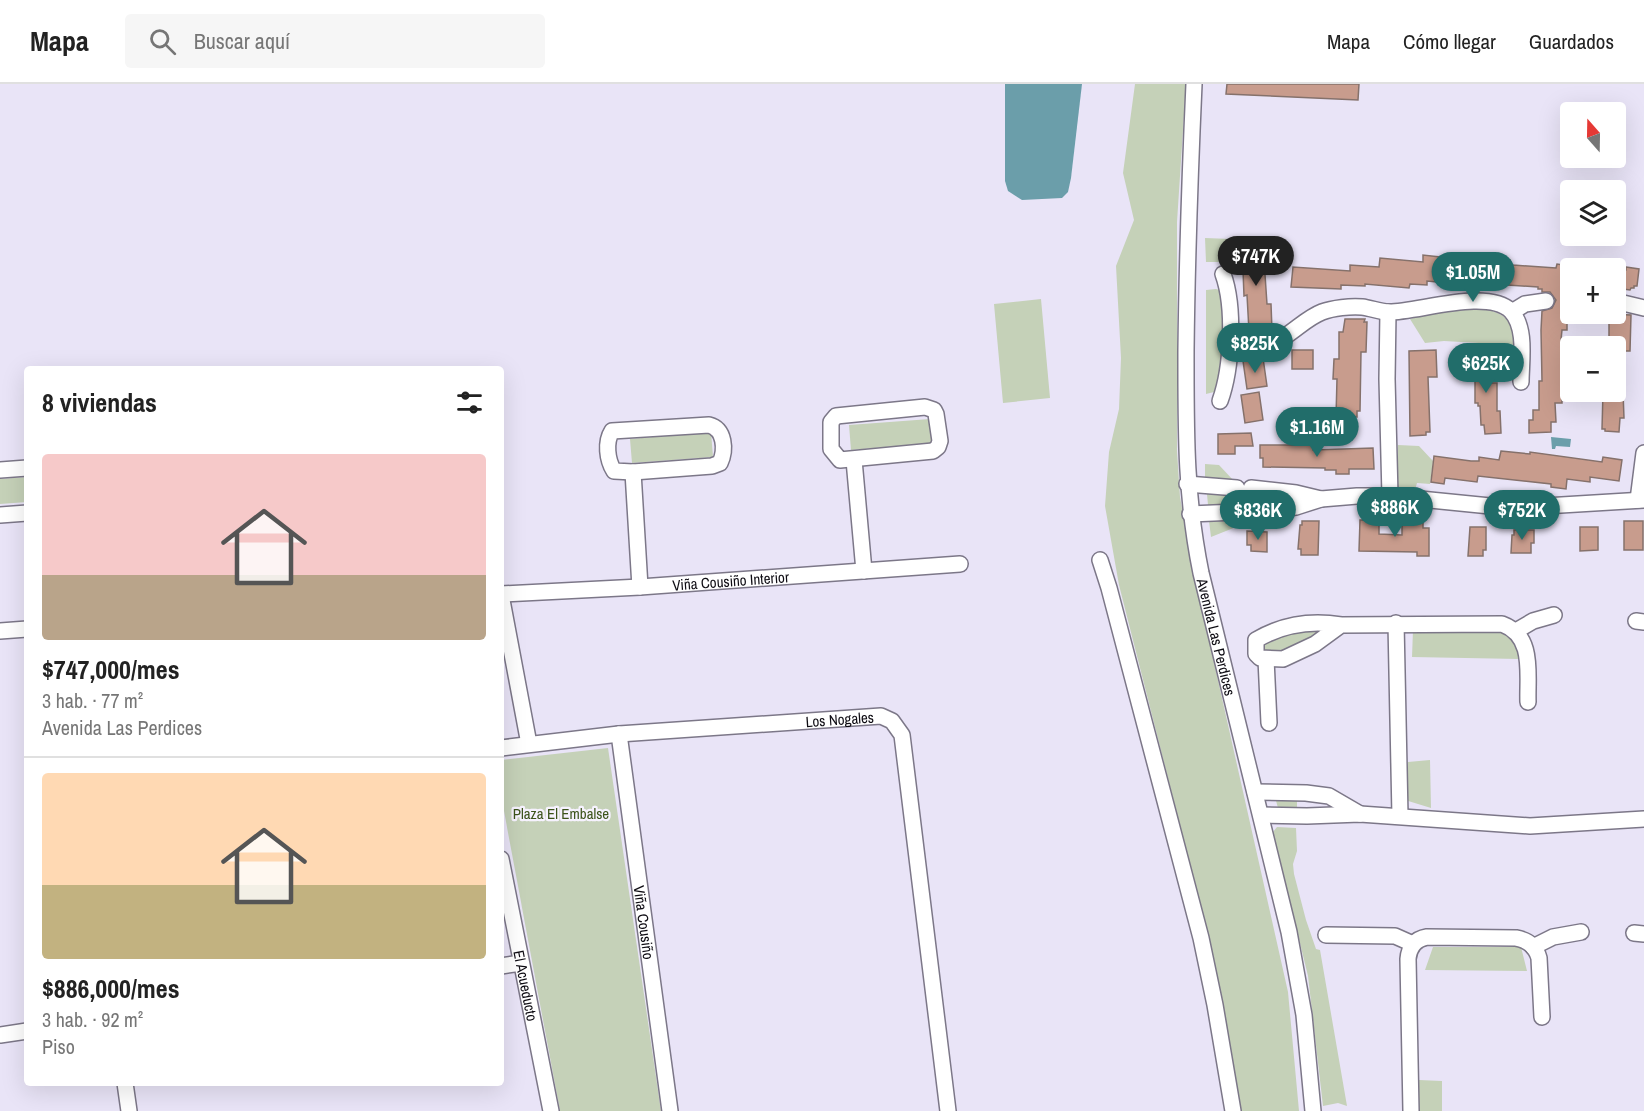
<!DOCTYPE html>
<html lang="es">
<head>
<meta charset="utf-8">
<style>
  :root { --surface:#fff; --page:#f6f6f6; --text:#222; --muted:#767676; --line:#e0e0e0; --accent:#216d6a }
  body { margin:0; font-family:"Archivo Narrow",sans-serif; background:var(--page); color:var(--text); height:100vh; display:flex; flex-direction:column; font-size:22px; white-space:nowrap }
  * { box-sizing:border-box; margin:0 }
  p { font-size:20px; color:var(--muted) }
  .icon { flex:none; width:33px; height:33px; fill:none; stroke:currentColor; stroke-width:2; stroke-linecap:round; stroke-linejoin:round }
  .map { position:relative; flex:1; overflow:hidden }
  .sheet { position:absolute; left:24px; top:282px; width:480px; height:720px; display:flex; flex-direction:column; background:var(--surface); border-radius:6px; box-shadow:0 6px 24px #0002 }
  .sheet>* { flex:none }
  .needle { width:39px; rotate:340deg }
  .fabs { position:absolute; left:1560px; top:18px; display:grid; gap:12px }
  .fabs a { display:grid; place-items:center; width:66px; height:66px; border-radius:6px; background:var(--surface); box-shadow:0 6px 24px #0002; font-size:30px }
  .price { position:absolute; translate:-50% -51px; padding:0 14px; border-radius:21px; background:var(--accent); color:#fff; font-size:20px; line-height:39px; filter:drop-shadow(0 2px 3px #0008) }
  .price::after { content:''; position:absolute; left:50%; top:36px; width:18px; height:14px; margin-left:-9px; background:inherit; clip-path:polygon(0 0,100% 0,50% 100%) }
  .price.selected { background:#222; color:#fff }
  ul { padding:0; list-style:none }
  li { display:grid; align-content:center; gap:12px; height:318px; padding:0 18px }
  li+li { border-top:2px solid var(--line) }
  li span { display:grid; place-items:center; height:186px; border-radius:6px; color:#555 }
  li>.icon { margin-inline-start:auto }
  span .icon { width:108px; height:108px; fill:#fffc; stroke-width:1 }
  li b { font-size:26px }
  h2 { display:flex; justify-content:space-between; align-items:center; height:72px; padding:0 18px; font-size:26px }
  header { display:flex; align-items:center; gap:36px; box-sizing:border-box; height:84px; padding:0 30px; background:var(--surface); border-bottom:2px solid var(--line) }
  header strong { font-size:28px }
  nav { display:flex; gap:33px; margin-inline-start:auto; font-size:21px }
  .search { width:420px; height:54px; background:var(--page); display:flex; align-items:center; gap:15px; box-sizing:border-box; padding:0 21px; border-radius:6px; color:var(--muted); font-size:22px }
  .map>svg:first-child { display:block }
</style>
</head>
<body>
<header>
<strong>Mapa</strong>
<div class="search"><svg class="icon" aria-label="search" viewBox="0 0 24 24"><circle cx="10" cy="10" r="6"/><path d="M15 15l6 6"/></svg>Buscar aquí</div>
<nav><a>Mapa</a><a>Cómo llegar</a><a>Guardados</a></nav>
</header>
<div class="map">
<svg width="1644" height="1027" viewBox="0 0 1644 1027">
  <rect width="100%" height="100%" fill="#e9e4f7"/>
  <!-- green -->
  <g fill="#c5d1b8">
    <path d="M 1135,0 L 1186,0 L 1177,138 L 1177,367 L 1180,413 L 1193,485 L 1288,908 L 1299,1027 L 1232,1027 L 1208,852 L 1119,501 L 1105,422 L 1109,368 L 1119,325 L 1121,274 L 1116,182 L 1134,136 L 1123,89 Z"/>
    <path d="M 1205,154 L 1231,155 L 1232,172 L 1225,178 L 1206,178 Z"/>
    <path d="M 1216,205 L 1224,207 L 1225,259 L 1220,301 L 1214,308 L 1206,310 L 1206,206 Z"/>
    <path d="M 1041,215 L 1050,314 L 1003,319 L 994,220 Z"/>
    <path d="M 1482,224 C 1503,229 1516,236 1513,261 L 1444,257 L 1425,259 L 1410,235 L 1428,230 Z"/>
    <path d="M 930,335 L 932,359 L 851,366 L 849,341 Z"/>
    <path d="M 711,348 L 713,373 L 632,379 L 630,355 Z"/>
    <path d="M 1398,361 L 1419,362 L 1433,377 L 1430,400 L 1417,399 L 1415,406 L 1397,405 Z"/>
    <path d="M 1205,380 L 1219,381 L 1234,397 L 1205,397 Z"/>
    <path d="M 27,393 L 27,418 L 0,420 L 0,395 Z"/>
    <path d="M 1207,410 L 1234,410 L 1234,421 L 1208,421 Z"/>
    <path d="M 1209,437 L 1236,438 L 1236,443 L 1211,453 Z"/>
    <path d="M 1317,543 L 1320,550 L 1298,565 L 1267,572 L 1262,567 L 1261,559 L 1272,553 Z"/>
    <path d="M 1413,546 L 1504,548 C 1515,553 1519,564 1519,575 L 1412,573 Z"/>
    <path d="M 608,664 L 661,1027 L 560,1027 L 501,711 L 501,676 Z"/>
    <path d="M 1430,676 L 1431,724 L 1405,716 L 1408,678 Z"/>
    <path d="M 1297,710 L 1297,724 L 1278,724 L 1275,713 Z"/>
    <path d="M 1277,743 L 1296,744 L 1297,767 L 1293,780 L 1294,790 L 1306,836 L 1316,865 L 1320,866 L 1347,1022 L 1338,1019 L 1323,1022 L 1308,892 L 1273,748 Z"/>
    <path d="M 1433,863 L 1521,863 L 1527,887 L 1425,886 Z"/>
    <path d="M 1419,996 L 1442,997 L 1442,1027 L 1418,1027 Z"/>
  </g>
  <!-- water -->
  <g fill="#6b9eaa">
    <path d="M 1005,0 L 1082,0 L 1071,94 L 1068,108 L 1062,114 L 1022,116 L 1008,107 L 1005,97 Z"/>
    <path d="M 1551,353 L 1571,355 L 1570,363 L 1556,362 L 1555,365 L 1552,365 Z"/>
  </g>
  <!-- building -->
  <g fill="#c89c8d" stroke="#85716b" stroke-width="1.5">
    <path d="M 1227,0 L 1359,0 L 1358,16 L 1226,10 Z"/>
    <path d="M 1259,155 L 1259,161 L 1263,161 L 1267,220 L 1271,220 L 1272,246 L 1249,247 L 1247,211 L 1244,212 L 1242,161 L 1246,161 L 1246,156 Z"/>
    <path d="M 1486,170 L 1499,171 L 1498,175 L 1510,176 L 1509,180 L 1513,181 L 1556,184 L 1557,180 L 1570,182 L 1570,203 L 1567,202 L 1567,246 L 1562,246 L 1561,256 L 1562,319 L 1555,319 L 1556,338 L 1551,338 L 1551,348 L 1529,349 L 1529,336 L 1533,336 L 1533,326 L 1539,326 L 1539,297 L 1542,297 L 1541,246 L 1542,227 L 1552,224 L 1556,216 L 1550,208 L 1542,208 L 1542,205 L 1538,205 L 1538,203 L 1447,197 L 1447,199 L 1427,197 L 1427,201 L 1410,200 L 1409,204 L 1365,200 L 1365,202 L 1341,201 L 1341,205 L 1291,203 L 1293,183 L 1350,187 L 1350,181 L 1379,183 L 1380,174 L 1423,178 L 1423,171 L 1449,174 L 1449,176 L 1485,179 Z"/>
    <path d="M 1626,183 L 1639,185 L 1637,202 L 1634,202 L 1634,204 L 1631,204 L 1630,206 L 1616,204 L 1618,185 L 1626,186 Z"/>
    <path d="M 1609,230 L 1631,231 L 1630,267 L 1616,267 L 1616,262 L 1609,262 Z"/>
    <path d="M 1345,235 L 1365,235 L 1364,238 L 1367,238 L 1366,268 L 1361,268 L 1360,327 L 1357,327 L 1357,333 L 1336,333 L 1337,295 L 1333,295 L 1334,275 L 1339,275 L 1339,248 L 1343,248 Z"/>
    <rect x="1292" y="266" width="21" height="19"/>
    <path d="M 1436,266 L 1437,293 L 1428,293 L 1430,348 L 1426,348 L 1426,351 L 1410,352 L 1409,267 Z"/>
    <path d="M 1470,272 L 1490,272 L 1490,299 L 1497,299 L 1497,327 L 1500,327 L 1501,349 L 1485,350 L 1484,341 L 1481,341 L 1480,322 L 1478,322 L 1478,319 L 1475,319 L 1475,290 L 1472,290 L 1472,286 L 1470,287 Z"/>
    <path d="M 1263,274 L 1267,302 L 1247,305 L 1243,277 Z"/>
    <path d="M 1259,308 L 1263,336 L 1245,339 L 1241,311 Z"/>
    <path d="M 1603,308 L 1623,308 L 1624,334 L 1620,334 L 1619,348 L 1605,347 L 1605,345 L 1602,345 Z"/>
    <path d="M 1251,349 L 1253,362 L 1235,362 L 1235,370 L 1218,370 L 1218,350 Z"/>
    <path d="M 1313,358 L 1313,366 L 1373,364 L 1374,385 L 1349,385 L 1349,390 L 1336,390 L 1336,386 L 1325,386 L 1325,384 L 1263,383 L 1263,374 L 1260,374 L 1260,361 L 1298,361 L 1298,359 Z"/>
    <path d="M 1501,367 L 1530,370 L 1530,368 L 1602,378 L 1603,373 L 1622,376 L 1619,397 L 1590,393 L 1590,398 L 1567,395 L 1566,405 L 1551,403 L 1551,400 L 1478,392 L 1477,398 L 1445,394 L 1444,400 L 1431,398 L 1434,372 L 1471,377 L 1479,377 L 1479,373 L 1499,376 Z"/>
    <path d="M 1244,410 L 1250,414 L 1250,418 L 1244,422 L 1237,418 L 1237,414 Z"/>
    <path d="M 1360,436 L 1379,436 L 1379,450 L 1402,451 L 1402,436 L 1423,436 L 1423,444 L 1429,444 L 1429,472 L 1417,472 L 1417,468 L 1359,467 Z"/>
    <path d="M 1302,437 L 1319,437 L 1318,471 L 1301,471 L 1301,465 L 1298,465 L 1300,441 L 1302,441 Z"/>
    <rect x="1624" y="437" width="19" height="29"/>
    <path d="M 1470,443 L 1486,443 L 1486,466 L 1483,466 L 1483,472 L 1468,472 Z"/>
    <path d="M 1580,443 L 1598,443 L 1598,466 L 1580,467 Z"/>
    <path d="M 1514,446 L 1534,446 L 1534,459 L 1531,459 L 1531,469 L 1511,469 L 1512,451 L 1514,451 Z"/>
    <path d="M 1247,447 L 1267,448 L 1267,468 L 1251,467 L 1251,461 L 1247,461 Z"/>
  </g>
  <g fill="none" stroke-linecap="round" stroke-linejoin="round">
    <defs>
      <g id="minor">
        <path id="s1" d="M 1194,0 C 1190,89 1187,177 1186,266 C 1186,344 1185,411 1201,489 L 1289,848 L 1304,931 L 1313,1027"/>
        <path d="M 1619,218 L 1644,224"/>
        <path d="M 1388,228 L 1387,295 L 1390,412"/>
        <path d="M 1512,228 L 1525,220 L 1546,217"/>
        <path d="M 1230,262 C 1249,263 1270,263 1287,251 C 1299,243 1309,233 1322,228 C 1333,224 1350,222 1362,223 C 1371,224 1380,228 1389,228 C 1419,228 1487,204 1511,227 C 1527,244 1521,277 1521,298"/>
        <path d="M 1220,317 C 1232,284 1235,223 1223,190"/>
        <path d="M 925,323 L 934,326 L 936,330 L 940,357 L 938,363 L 933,367 L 840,376 L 831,365 L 831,338 L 836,332 Z"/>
        <path d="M 709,341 C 725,345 726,366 720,379 L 712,382 L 633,388 L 614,387 C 607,376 605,358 612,347 Z"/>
        <path d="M 854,376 L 864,487"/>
        <path d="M 0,386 L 27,384"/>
        <path d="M 633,388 L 640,503"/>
        <path d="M 1187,400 L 1237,404"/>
        <path d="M 1251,404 L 1296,409 L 1321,415"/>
        <path d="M 1638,416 L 1644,369"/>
        <path d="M 1251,428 L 1296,423 L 1321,415 L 1357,412 L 1390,412 L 1510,424 L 1644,416"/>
        <path d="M 1190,430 L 1237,428"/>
        <path d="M 0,431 L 27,429"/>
        <path d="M 1100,476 L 1109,504 L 1201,854 L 1215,921 L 1233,1027"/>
        <path id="s2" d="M 501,510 L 640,503 L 960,480"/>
        <path d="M 501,511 L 529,660"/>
        <path d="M 1636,537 L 1644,538"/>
        <path d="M 1396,539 L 1400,732"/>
        <path d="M 1341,541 C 1311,536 1283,540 1256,556 L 1256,570 L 1260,574 L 1283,575 L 1315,560 L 1341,541 L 1502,540 C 1535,552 1527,590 1528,618"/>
        <path d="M 0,547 L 27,545"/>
        <path d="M 1516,547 L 1533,537 L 1554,531"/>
        <path d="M 1266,575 L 1269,639"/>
        <path id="s3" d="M 619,650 L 670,1027"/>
        <path id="s4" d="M 501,664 L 619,650 L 881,632 L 892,637 L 902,651 L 948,1027"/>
        <path d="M 1255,708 L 1306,709 L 1329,712 L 1360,730"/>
        <path d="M 1261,731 L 1307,732 L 1360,730 L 1530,742 L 1644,735"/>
        <path id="s5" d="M 501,775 L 551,1027"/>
        <path d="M 1634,849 L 1644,850"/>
        <path d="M 1326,851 L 1395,852 L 1413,860"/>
        <path d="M 1533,863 L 1553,853 L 1581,848"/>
        <path d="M 501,882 L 521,879"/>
        <path d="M 0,951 L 27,947"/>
        <path d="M 125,999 L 129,1027"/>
        <path d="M 1411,1027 L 1408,875 C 1409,863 1415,855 1427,853 L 1516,854 C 1528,856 1536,863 1539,874 L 1542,933"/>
      </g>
    </defs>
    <!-- minor casing -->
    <use href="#minor" stroke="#7c7788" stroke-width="18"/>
    <!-- minor -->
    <use href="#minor" stroke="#fff" stroke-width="15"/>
  </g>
  <g text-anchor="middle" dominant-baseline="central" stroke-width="4.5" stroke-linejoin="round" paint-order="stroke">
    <!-- street labels -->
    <g font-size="15" fill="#0e0c13" stroke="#f6f2fe">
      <text stroke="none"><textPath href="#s2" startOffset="230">Viña Cousiño Interior</textPath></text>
      <text stroke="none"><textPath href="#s1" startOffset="556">Avenida Las Perdices</textPath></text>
      <text stroke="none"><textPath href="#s4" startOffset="340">Los Nogales</textPath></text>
      <text stroke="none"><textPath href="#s3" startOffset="190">Viña Cousiño</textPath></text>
      <text stroke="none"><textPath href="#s5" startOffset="129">El Acueducto</textPath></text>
    </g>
    <!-- park labels -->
    <g font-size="15" fill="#3c531a" stroke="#f6f2fe">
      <text x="561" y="729">Plaza El Embalse</text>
    </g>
  </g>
</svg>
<div class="fabs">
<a><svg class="needle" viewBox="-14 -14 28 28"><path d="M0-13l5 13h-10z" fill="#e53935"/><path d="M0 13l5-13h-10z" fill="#767676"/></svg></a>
<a><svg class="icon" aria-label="layers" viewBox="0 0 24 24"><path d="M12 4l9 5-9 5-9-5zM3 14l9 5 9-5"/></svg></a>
<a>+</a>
<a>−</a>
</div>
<b class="price selected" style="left:1256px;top:203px">$747K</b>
<b class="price" style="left:1473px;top:219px">$1.05M</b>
<b class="price" style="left:1255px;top:290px">$825K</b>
<b class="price" style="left:1486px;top:310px">$625K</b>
<b class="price" style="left:1317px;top:374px">$1.16M</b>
<b class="price" style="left:1395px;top:454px">$886K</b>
<b class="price" style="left:1258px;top:457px">$836K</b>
<b class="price" style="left:1522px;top:457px">$752K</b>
<section class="sheet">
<h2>8 viviendas<svg class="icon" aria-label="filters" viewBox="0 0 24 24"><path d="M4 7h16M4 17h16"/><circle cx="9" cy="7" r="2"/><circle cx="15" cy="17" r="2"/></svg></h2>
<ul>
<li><span style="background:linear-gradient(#f6c9c9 65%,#b9a48a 0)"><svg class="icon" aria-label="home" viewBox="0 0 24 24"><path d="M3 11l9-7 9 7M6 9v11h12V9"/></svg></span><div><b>$747,000/mes</b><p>3 hab. · 77 m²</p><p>Avenida Las Perdices</p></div></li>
<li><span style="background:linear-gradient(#ffd9b3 60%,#c2b280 0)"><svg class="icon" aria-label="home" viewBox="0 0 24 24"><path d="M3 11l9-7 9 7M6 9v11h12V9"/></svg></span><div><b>$886,000/mes</b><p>3 hab. · 92 m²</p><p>Piso</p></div></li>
</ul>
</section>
</div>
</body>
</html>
